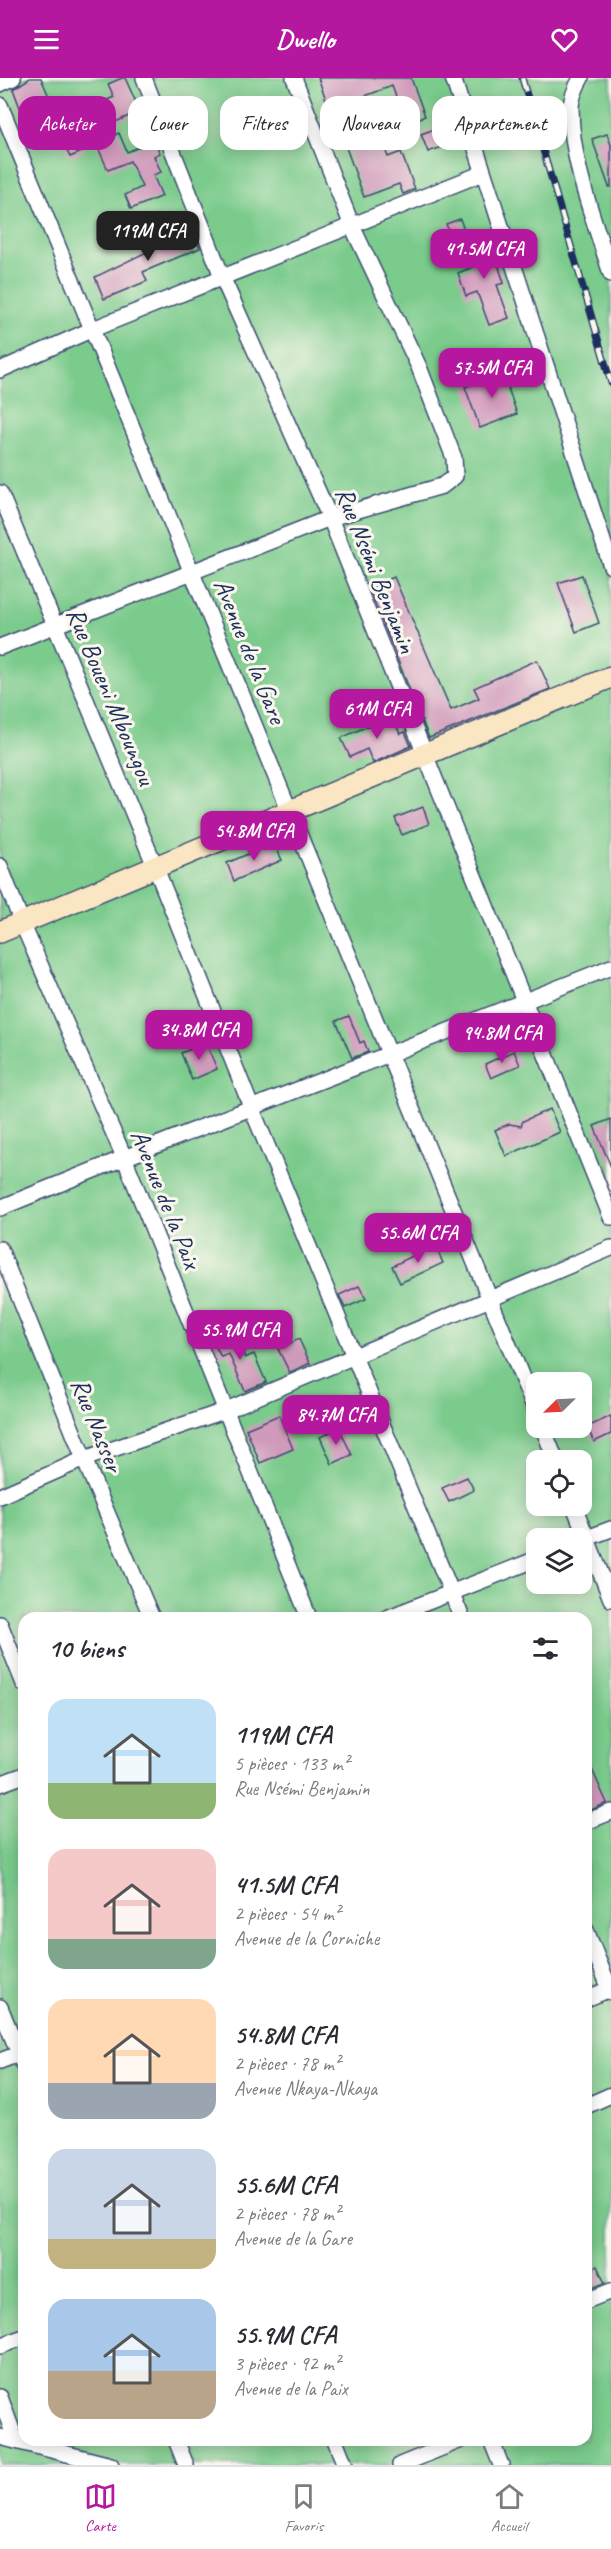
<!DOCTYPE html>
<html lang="fr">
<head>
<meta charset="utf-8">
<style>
  :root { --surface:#fff; --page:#f7f7f7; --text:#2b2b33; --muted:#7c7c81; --line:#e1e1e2; --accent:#b5179e }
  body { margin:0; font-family:Caveat,sans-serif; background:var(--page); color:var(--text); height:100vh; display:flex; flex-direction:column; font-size:22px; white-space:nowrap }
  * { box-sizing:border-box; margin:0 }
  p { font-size:20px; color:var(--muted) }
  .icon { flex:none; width:33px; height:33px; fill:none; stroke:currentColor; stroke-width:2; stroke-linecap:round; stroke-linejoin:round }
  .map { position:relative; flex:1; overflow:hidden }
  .details { position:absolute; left:18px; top:1534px; width:574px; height:834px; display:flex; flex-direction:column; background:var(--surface); border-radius:18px; box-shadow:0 3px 15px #0003 }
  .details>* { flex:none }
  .hud { position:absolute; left:18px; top:18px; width:576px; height:54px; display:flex; gap:12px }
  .needle { width:39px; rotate:246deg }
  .tools { position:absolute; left:526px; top:1294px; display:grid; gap:12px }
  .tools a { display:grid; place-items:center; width:66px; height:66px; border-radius:12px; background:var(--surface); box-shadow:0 3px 15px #0003; font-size:30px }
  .price { position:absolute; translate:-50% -51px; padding:0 14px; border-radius:12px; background:var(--accent); color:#fff; font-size:20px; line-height:39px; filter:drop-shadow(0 2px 3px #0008) }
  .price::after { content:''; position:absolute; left:50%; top:36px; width:18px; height:14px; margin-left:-9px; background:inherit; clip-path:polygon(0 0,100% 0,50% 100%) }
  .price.current { background:#222; color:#fff }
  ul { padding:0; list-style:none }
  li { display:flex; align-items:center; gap:18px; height:150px; padding:0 30px }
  li span { display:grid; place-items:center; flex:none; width:168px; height:120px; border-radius:18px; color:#555 }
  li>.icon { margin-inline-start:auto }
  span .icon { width:72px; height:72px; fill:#fffc; stroke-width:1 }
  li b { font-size:26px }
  h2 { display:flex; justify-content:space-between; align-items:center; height:72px; padding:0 30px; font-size:26px }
  .tag { padding:0 21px; border-radius:18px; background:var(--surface); box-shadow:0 3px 15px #0003; font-size:21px; line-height:54px }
  .tag.current { background:var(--accent); color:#fff }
  header { display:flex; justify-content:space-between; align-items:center; height:78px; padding:0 30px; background:var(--accent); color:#fff; font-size:27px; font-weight:700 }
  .tabs { display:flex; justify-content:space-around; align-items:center; height:84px; border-top:2px solid var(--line); background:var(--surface); font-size:16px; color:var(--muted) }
  .tabs a { display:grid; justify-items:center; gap:3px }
  .tabs .current { color:var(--accent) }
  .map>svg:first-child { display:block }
</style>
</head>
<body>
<header><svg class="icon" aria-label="menu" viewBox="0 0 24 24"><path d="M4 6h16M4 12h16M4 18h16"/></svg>Dwello<svg class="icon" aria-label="heart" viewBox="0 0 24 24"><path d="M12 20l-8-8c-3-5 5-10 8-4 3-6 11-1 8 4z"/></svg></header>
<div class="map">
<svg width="611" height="2387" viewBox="0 0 611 2387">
  <rect width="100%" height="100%" fill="#fbf7ec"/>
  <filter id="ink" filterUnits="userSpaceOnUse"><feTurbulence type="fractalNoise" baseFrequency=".0167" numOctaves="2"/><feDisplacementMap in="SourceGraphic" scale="12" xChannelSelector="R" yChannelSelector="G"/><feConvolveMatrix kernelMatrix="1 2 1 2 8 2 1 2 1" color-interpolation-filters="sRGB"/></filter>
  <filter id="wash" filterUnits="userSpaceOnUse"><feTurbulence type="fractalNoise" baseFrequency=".008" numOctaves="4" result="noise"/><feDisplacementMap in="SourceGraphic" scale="24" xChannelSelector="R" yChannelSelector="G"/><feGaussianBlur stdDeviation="1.35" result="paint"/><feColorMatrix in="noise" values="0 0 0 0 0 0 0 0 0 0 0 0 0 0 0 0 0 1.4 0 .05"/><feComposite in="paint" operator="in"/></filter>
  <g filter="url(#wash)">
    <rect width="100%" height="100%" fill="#f3edd7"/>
    <!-- green -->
    <path fill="#7acb8c" stroke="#4a7d75" stroke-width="1.5" fill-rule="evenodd" d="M 0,0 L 611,0 L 611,2387 L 0,2387 ZM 537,1305 L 582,1305 L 582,1350 L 537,1350 ZM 537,1383 L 582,1383 L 582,1428 L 537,1428 ZM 537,1461 L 582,1461 L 582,1506 L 537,1506 ZM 24,1540 L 586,1540 L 586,2362 L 24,2362 Z"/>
    <g id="blocks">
      <!-- building -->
      <g fill="#d09abb">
        <path d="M 30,0 L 41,0 L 54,30 L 25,43 L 13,11 Z"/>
        <path d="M 122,0 L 125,0 L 140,33 L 107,48 L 98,26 L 114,19 L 108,6 Z"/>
        <path d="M 318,0 L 411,0 L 425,38 L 406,45 L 392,8 L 365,18 L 388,79 L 401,74 L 415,111 L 403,116 L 399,106 L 364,119 L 335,39 L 333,40 Z"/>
        <path d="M 446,47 L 453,65 L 428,74 L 421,56 Z"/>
        <path d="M 73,48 L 84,73 L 70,79 L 59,55 Z"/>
        <path d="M 119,55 L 127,74 L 154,63 L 160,75 L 154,78 L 161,94 L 153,97 L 162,118 L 131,131 L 125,117 L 142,109 L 130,83 L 108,92 L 96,65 Z"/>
        <path d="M 607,56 L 611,67 L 611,109 L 609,109 L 592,61 Z"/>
        <path d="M 460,141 L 468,162 L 454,167 L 446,146 Z"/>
        <path d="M 191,146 L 200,170 L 143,194 L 147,203 L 104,221 L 95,199 L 151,172 L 148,165 Z"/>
        <path d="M 484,158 L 492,181 L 496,180 L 504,205 L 497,207 L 509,240 L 489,247 L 477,214 L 466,218 L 458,195 L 473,189 L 464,165 Z"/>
        <path d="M 508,293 L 513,308 L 508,310 L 517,336 L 480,350 L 465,309 Z"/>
        <path d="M 582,497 L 599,545 L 576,554 L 558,505 Z"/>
        <path d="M 394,499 L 451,632 L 479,620 L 474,610 L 537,582 L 550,611 L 429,660 L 369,510 Z"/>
        <path d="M 392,637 L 400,656 L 405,654 L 411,668 L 373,685 L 367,671 L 350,679 L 341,660 Z"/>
        <path d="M 423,729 L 429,746 L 402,757 L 395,740 Z"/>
        <path d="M 274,765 L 282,782 L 234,803 L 227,785 Z"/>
        <path d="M 349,938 L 360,965 L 364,963 L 368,974 L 352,980 L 336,943 Z"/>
        <path d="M 206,965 L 217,991 L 192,1002 L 181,975 Z"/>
        <path d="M 514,973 L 520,987 L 491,1000 L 485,986 Z"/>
        <path d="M 550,1031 L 560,1054 L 506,1078 L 495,1052 L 509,1046 L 521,1048 L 523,1043 Z"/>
        <path d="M 611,1041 L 611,1089 L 594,1048 Z"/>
        <path d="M 435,1167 L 443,1185 L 400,1205 L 392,1188 Z"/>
        <path d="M 359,1208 L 366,1221 L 345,1230 L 339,1217 Z"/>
        <path d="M 232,1252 L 245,1280 L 254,1276 L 266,1304 L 245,1313 L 229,1276 L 221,1279 L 212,1261 Z"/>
        <path d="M 299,1261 L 310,1285 L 290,1295 L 278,1271 Z"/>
        <path d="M 279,1337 L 293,1371 L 260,1385 L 246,1351 Z"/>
        <path d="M 611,1338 L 611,1356 L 594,1364 L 587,1349 Z"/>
        <path d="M 339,1350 L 352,1377 L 332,1386 L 320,1359 Z"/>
        <path d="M 467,1399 L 474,1412 L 449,1424 L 442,1410 Z"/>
        <path d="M 586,1678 L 607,1725 L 591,1732 L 586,1721 Z"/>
        <path d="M 597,2188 L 605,2205 L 586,2212 L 586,2193 Z"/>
      </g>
    </g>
  </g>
  <g filter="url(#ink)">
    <use href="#blocks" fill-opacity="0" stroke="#3b4c70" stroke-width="1.5"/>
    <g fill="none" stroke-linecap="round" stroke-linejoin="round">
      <defs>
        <g id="street">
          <path d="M 144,0 L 223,201 L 330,440 L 611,1139"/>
          <path d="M 453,0 L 611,488"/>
          <path d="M 581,0 C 576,9 571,20 571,30 C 571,87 595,143 611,196"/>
          <path d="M 0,6 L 13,0"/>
          <path d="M 0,27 L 537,1336"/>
          <path d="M 0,292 L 93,251 L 483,95"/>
          <path d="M 0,415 L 155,788 L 252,1031 L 462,1540"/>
          <path d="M 0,569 L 330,440 L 442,408 L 455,398 L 454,380 L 419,289 L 352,148 L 294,0"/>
          <path d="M 0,788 L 22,845 L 124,1079 L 309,1540"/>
          <path d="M 0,1130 C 202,1047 408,970 611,889"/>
          <path d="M 0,1171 L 84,1381 L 152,1540"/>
          <path d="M 543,1350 L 556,1383"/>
          <path d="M 0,1418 L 84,1381 L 224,1333 L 611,1170"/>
          <path d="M 574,1428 L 611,1521"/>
          <path d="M 582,1462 L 611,1451"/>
          <path d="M 387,1540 L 537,1481"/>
          <path d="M 0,1546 L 24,1606"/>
          <path d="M 0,1706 L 24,1697"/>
          <path d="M 586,1744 L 611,1734"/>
          <path d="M 586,1852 L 611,1914"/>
          <path d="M 586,1921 L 610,1911"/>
          <path d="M 0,1929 L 24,1988"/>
          <path d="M 0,1983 L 24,1974"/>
          <path d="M 586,2028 L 611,2017"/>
          <path d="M 586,2223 L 611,2213"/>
          <path d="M 0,2268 L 24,2259"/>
          <path d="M 0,2319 L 16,2363"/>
          <path d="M 0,2359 L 111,2387"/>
          <path d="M 176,2362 L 186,2387"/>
          <path d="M 335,2362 L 345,2387"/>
          <path d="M 491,2362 L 501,2387"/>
          <path d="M 400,2387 L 461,2362"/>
        </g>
        <path id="secondary" d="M 0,854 L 611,599"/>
      </defs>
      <!-- street casing -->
      <use href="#street" stroke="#3b4c70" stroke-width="18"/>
      <!-- secondary casing -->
      <use href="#secondary" stroke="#3b4c70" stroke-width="24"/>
      <!-- street -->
      <use href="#street" stroke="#fff" stroke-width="15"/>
      <!-- secondary -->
      <use href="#secondary" stroke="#fbe6c3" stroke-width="21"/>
      <defs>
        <path id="rail" d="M 522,0 L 611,305"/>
      </defs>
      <!-- rail casing -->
      <use href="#rail" stroke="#1b2f5e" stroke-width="7"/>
      <!-- rail -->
      <use href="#rail" stroke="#fbf7ec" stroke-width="4.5" stroke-dasharray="14" stroke-linecap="butt"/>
    </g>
  </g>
  <g text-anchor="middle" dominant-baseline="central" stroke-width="6" stroke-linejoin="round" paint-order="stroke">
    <!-- street labels -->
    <g font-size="26" fill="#1b2f5e" stroke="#fbf7ec">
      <text transform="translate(376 492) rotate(68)">Rue Nsémi Benjamin</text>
      <text transform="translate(250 573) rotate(68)">Avenue de la Gare</text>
      <text transform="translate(111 618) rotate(67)">Rue Boueni Mboungou</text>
      <text transform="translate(166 1121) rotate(68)">Avenue de la Paix</text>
      <text transform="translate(97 1347) rotate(68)">Rue Nasser</text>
    </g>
  </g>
</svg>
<div class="tools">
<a><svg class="needle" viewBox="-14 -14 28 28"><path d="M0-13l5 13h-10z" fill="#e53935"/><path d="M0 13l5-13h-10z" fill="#7c7c81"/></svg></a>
<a><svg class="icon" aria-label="locate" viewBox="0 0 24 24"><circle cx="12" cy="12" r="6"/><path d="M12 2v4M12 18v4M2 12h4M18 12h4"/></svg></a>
<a><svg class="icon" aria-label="layers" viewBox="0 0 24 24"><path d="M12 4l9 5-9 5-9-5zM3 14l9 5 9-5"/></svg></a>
</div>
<b class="price current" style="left:148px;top:184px">119M CFA</b>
<b class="price" style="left:484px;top:202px">41.5M CFA</b>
<b class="price" style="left:492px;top:321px">57.5M CFA</b>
<b class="price" style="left:377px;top:662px">61M CFA</b>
<b class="price" style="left:254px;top:784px">54.8M CFA</b>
<b class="price" style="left:199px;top:983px">34.8M CFA</b>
<b class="price" style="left:502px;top:986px">94.8M CFA</b>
<b class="price" style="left:418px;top:1186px">55.6M CFA</b>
<b class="price" style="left:240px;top:1283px">55.9M CFA</b>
<b class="price" style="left:336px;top:1368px">84.7M CFA</b>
<div class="hud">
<a class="tag current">Acheter</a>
<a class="tag">Louer</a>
<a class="tag">Filtres</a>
<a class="tag">Nouveau</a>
<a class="tag">Appartement</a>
</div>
<section class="details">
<h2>10 biens<svg class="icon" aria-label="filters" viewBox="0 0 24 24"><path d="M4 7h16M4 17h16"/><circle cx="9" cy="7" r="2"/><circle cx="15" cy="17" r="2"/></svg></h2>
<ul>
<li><span style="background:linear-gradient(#bfe0f5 70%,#8fb573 0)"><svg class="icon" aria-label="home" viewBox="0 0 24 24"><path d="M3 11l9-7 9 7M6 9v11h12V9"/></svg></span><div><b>119M CFA</b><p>5 pièces · 133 m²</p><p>Rue Nsémi Benjamin</p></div></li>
<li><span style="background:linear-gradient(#f6c9c9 75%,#7fa58c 0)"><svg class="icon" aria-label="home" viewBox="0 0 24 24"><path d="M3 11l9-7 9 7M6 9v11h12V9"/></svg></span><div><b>41.5M CFA</b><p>2 pièces · 54 m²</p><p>Avenue de la Corniche</p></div></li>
<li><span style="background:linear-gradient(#ffd9b3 70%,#9aa5b1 0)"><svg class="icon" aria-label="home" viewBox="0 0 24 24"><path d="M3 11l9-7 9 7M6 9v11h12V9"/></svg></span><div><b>54.8M CFA</b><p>2 pièces · 78 m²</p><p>Avenue Nkaya-Nkaya</p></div></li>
<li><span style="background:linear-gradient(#c9d6e8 75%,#c2b280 0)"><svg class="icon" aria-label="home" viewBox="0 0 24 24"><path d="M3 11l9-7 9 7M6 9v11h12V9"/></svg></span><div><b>55.6M CFA</b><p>2 pièces · 78 m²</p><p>Avenue de la Gare</p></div></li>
<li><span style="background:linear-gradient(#a9c7e8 60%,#b9a48a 0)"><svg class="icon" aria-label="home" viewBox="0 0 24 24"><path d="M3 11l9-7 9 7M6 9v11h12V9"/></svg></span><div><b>55.9M CFA</b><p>3 pièces · 92 m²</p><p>Avenue de la Paix</p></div></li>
</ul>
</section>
</div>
<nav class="tabs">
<a class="current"><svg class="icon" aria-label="map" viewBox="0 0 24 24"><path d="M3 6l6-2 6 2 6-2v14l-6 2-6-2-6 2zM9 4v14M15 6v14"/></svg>Carte</a>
<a><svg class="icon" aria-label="saved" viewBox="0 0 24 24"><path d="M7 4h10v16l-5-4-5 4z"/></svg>Favoris</a>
<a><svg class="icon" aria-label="home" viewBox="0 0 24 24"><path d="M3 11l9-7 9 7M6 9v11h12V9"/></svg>Accueil</a>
</nav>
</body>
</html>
